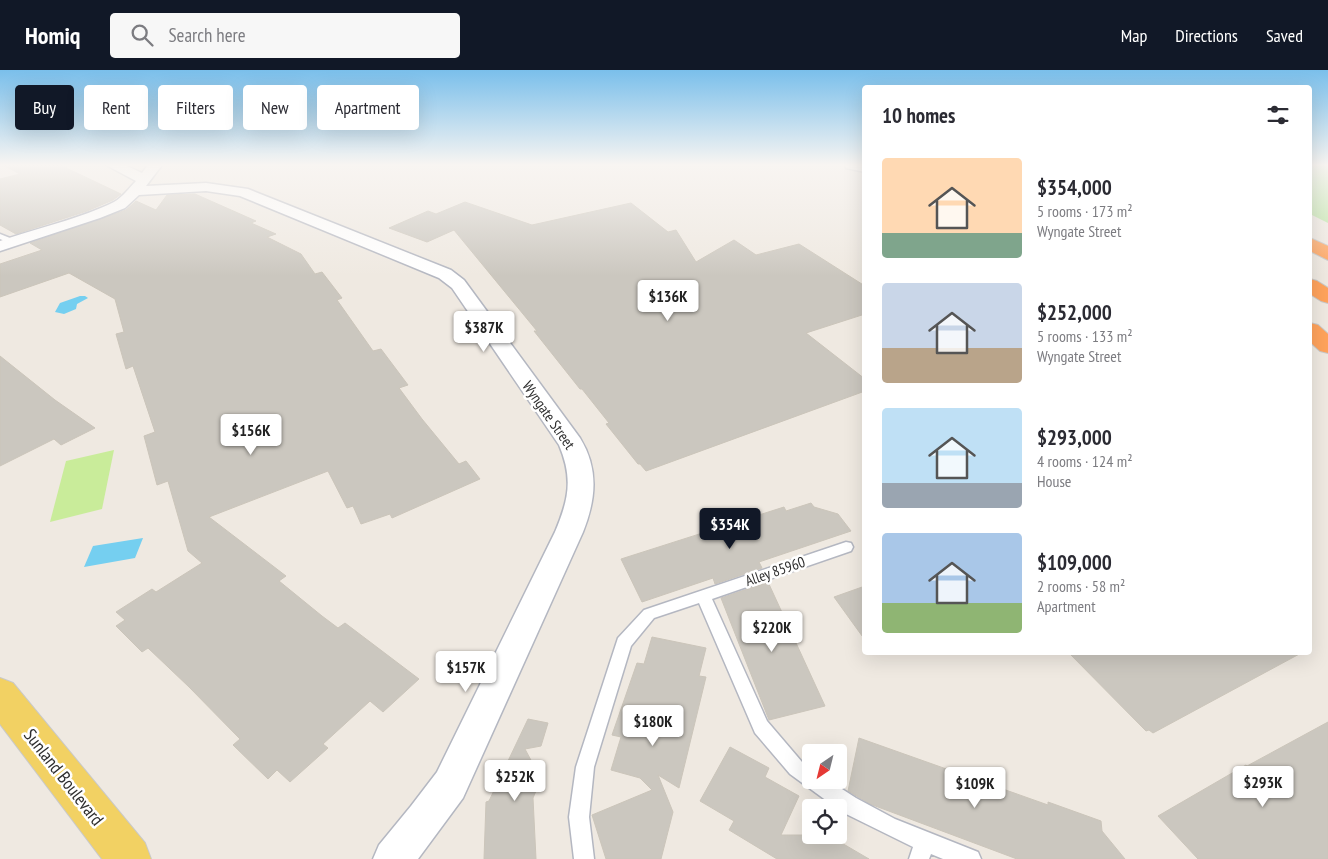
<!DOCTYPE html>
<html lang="en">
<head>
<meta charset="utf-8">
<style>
  :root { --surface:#fff; --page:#f7f7f7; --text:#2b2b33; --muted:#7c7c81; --accent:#111827 }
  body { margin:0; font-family:"PT Sans Narrow",sans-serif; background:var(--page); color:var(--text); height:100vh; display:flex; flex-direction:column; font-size:19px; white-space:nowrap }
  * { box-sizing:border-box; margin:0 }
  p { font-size:16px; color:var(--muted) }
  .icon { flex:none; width:28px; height:28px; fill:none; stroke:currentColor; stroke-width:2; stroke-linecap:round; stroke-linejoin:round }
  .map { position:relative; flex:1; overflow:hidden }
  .sheet { position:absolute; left:862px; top:15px; width:450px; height:570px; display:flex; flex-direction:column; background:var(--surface); border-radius:5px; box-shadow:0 5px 20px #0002 }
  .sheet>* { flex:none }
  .guide { position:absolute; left:15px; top:15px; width:475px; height:45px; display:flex; gap:10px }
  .needle { width:32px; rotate:215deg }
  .buttons { position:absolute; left:802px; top:674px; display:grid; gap:10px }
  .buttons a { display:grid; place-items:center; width:45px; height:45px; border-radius:5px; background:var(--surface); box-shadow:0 5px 20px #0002; font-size:25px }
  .price { position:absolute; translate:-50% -42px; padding:0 11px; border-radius:5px; background:#fff; color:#222; font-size:16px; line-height:32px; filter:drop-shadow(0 1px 2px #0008) }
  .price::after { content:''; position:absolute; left:50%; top:30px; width:15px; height:11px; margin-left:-8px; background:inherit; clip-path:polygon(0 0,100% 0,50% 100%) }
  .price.active { background:var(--accent); color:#fff }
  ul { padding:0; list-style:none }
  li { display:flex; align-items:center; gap:15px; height:125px; padding:0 20px }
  li span { display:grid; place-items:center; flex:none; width:140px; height:100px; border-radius:5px; color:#555 }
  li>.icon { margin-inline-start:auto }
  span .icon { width:60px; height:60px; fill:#fffc; stroke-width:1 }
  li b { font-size:21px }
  h2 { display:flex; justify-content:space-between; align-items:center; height:60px; padding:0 20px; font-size:21px }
  .pill { padding:0 18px; border-radius:5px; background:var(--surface); box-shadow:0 5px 20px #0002; font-size:18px; line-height:45px }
  .pill.active { background:var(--accent); color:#fff }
  header { display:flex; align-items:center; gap:30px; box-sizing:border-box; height:70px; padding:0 25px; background:var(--accent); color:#fff }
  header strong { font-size:24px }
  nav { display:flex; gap:28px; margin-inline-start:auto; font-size:18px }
  .search { width:350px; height:45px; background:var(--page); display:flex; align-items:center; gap:12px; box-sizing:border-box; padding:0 18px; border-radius:5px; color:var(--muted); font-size:19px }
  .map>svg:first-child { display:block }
</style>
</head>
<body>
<header>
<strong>Homiq</strong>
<div class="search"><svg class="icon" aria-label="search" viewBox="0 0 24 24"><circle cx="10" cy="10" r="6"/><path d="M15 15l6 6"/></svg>Search here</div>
<nav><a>Map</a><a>Directions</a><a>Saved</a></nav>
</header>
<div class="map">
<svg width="1328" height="789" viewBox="0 0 1328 789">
  <rect width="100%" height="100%" fill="#efe9e1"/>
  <!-- green -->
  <path fill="#b6e59e" d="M 1310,95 L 1328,95 L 1328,153 L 1310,144 Z"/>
  <!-- pitch -->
  <path fill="#c9ec9a" d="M 114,380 L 102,439 L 50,452 L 66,391 Z"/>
  <!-- water -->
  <g fill="#75cff0">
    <path d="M 80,226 L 85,226 L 88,228 L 77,234 L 76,239 L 64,244 L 55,242 L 60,233 Z"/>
    <path d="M 143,468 L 135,488 L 84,497 L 93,476 Z"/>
  </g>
  <!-- building -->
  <g fill="#cbc7bf" stroke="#cbc5ba">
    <path d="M 3,95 L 60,95 L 121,124 L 113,130 L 87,141 L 16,164 L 0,155 L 0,109 L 20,104 Z"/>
    <path d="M 195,124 L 256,151 L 251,153 L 276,164 L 267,167 L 301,184 L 315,204 L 322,202 L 342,228 L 337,230 L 373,281 L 381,279 L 408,315 L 399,318 L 422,349 L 459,394 L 466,391 L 480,409 L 392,448 L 390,444 L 361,454 L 353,436 L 347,438 L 328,401 L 209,447 L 286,506 L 279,511 L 322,546 L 338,558 L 345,553 L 419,609 L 383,642 L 370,631 L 323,674 L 328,678 L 290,712 L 277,700 L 268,709 L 233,675 L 240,669 L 189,617 L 148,578 L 142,582 L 116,556 L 125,550 L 116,542 L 152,519 L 156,522 L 202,493 L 188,481 L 168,411 L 157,415 L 144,366 L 155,362 L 133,296 L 126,299 L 116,264 L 124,262 L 115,229 L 69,203 L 0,227 L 0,194 L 42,180 L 30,173 L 126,140 L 136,131 L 156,140 L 167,125 Z"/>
    <path d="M 465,132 L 532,155 L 631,133 L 668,162 L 676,160 L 696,192 L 734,170 L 756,185 L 799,174 L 865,216 L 865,244 L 806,263 L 865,309 L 865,321 L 646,401 L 640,394 L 638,394 L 606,354 L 609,353 L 582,319 L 580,319 L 534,261 L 537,261 L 454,160 L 427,172 L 389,158 L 428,141 L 436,144 Z"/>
    <path d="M 0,286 L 55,330 L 95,358 L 61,375 L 54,369 L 0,396 Z"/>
    <path d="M 811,433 L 814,437 L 838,444 L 851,461 L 759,492 L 762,498 L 715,514 L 713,508 L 642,532 L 621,489 L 784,437 L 786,441 Z"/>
    <path d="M 768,512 L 825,636 L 769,650 L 721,528 Z"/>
    <path d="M 865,516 L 865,570 L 834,527 Z"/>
    <path d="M 652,567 L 706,578 L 699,606 L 706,607 L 679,718 L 658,705 L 673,742 L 661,789 L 606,789 L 592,745 L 652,720 L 640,708 L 611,700 L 621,667 L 612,665 L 637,593 L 644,594 Z"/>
    <path d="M 1068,582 L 1303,582 L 1153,663 L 1149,660 L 1146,661 Z"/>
    <path d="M 528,649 L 548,653 L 541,676 L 525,679 L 541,709 L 533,728 L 536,789 L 484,789 L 486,732 L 489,731 Z"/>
    <path d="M 1328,652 L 1328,789 L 1198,789 L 1158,746 L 1246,695 L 1247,696 Z"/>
    <path d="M 859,668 L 1048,735 L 1048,732 L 1101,751 L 1102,761 L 1125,789 L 1017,789 L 870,734 L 848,721 Z"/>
    <path d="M 730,677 L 769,698 L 765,707 L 799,726 L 781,765 L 828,765 L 869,789 L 777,789 L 729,760 L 734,751 L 700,731 Z"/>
  </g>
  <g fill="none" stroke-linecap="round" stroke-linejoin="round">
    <defs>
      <g id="lane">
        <path d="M 0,164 L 15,170 L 16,172 L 12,174 L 0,169 Z"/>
        <path d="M 846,472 L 851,473 L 853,477 L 851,481 L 712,529 L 767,651 L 802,692 L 811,698 L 811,710 L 828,710 L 856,728 L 895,749 L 978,782 L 981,789 L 943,789 L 931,784 L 929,789 L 909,789 L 913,777 L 842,742 L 790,704 L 755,663 L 699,533 L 654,548 L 631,576 L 594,697 L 589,747 L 594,789 L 574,789 L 569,747 L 576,697 L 618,568 L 644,540 Z"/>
      </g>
      <g id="street">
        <path d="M 106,95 L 125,95 L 142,103 L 148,95 L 162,95 L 146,116 L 206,113 L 248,119 L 451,200 L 464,210 L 580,368 C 599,399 596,429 583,462 L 463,728 L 418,789 L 373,789 L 379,775 L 411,736 L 437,702 L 555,462 C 569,429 573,408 559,375 L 452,218 L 439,208 L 240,126 L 206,121 L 139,125 L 125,138 L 100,148 L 0,181 L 0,171 C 35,159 82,148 114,132 C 123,127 129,118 136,111 Z"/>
        <path d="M 845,95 L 865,95 L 865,102 L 846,98 Z"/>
      </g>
      <path id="primary" d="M 0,608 L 13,613 L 145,773 L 151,789 L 102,789 L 0,654 Z"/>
      <g id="highway">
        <path d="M 1310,168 L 1328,176 L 1328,190 L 1310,181 Z"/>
        <path d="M 1310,209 L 1317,211 L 1328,218 L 1328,233 L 1321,231 L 1310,224 Z"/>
        <path d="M 1310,253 L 1318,255 L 1328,264 L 1328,283 L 1320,281 L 1310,272 Z"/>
      </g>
    </defs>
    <!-- lane casing -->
    <use href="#lane" stroke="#b4b7c1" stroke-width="3"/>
    <!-- street casing -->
    <use href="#street" stroke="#b4b7c1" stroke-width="3"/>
    <!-- primary casing -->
    <use href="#primary" stroke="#c9c9c9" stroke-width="2"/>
    <!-- highway casing -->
    <use href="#highway" stroke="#c9c9c9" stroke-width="2"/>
    <!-- lane -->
    <use href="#lane" fill="#fff" fill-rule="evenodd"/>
    <!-- street -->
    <use href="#street" fill="#fff" fill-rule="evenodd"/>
    <!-- primary -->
    <use href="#primary" fill="#f2d163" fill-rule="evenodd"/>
    <!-- highway -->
    <use href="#highway" fill="#ffa35c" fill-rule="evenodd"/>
  </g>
  <!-- sky -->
  <linearGradient id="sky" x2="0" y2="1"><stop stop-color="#7abfeb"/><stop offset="0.46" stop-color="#f8f5f2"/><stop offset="1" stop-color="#f8f5f2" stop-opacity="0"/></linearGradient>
  <rect width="1328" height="206" fill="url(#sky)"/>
  <g text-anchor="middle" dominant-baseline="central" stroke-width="5" stroke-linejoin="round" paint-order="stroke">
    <!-- street labels -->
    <g font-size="15" fill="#2e2e2e" stroke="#fff">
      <text transform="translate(549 345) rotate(55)">Wyngate Street</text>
      <text transform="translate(775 501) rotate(-19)">Alley 85960</text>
    </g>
    <!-- near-street labels -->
    <g font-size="18" fill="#2e2e2e" stroke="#fff">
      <text transform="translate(64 707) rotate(52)">Sunland Boulevard</text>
    </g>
  </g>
</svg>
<div class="buttons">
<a><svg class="needle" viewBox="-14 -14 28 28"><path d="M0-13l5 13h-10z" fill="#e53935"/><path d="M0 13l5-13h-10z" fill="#7c7c81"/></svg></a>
<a><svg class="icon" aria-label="locate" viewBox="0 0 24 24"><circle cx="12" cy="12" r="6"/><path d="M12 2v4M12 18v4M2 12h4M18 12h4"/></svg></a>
</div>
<b class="price" style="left:668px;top:252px">$136K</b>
<b class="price" style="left:484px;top:283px">$387K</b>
<b class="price" style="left:251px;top:386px">$156K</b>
<b class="price active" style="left:730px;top:480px">$354K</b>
<b class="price" style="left:772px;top:583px">$220K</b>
<b class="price" style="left:466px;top:623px">$157K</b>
<b class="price" style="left:653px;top:677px">$180K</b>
<b class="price" style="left:515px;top:732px">$252K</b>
<b class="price" style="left:1263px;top:738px">$293K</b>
<b class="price" style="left:975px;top:739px">$109K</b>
<div class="guide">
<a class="pill active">Buy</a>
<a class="pill">Rent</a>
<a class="pill">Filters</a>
<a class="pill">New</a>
<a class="pill">Apartment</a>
</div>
<section class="sheet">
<h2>10 homes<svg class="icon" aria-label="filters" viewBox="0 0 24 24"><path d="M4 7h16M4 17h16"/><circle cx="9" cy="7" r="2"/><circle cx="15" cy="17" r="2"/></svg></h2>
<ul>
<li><span style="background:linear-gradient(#ffd9b3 75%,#7fa58c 0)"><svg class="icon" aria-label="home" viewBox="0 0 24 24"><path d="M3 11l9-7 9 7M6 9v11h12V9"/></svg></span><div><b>$354,000</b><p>5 rooms · 173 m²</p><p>Wyngate Street</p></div></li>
<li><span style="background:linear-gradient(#c9d6e8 65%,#b9a48a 0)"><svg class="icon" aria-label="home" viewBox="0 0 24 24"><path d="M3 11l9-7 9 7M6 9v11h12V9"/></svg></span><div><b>$252,000</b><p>5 rooms · 133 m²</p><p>Wyngate Street</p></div></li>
<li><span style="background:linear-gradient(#bfe0f5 75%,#9aa5b1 0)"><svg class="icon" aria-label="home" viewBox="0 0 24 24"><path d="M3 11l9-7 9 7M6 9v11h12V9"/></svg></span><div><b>$293,000</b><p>4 rooms · 124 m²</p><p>House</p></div></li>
<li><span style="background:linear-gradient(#a9c7e8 70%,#8fb573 0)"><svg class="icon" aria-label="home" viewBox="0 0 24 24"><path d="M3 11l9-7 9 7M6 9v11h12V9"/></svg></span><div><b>$109,000</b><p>2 rooms · 58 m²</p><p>Apartment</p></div></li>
</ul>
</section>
</div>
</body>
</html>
